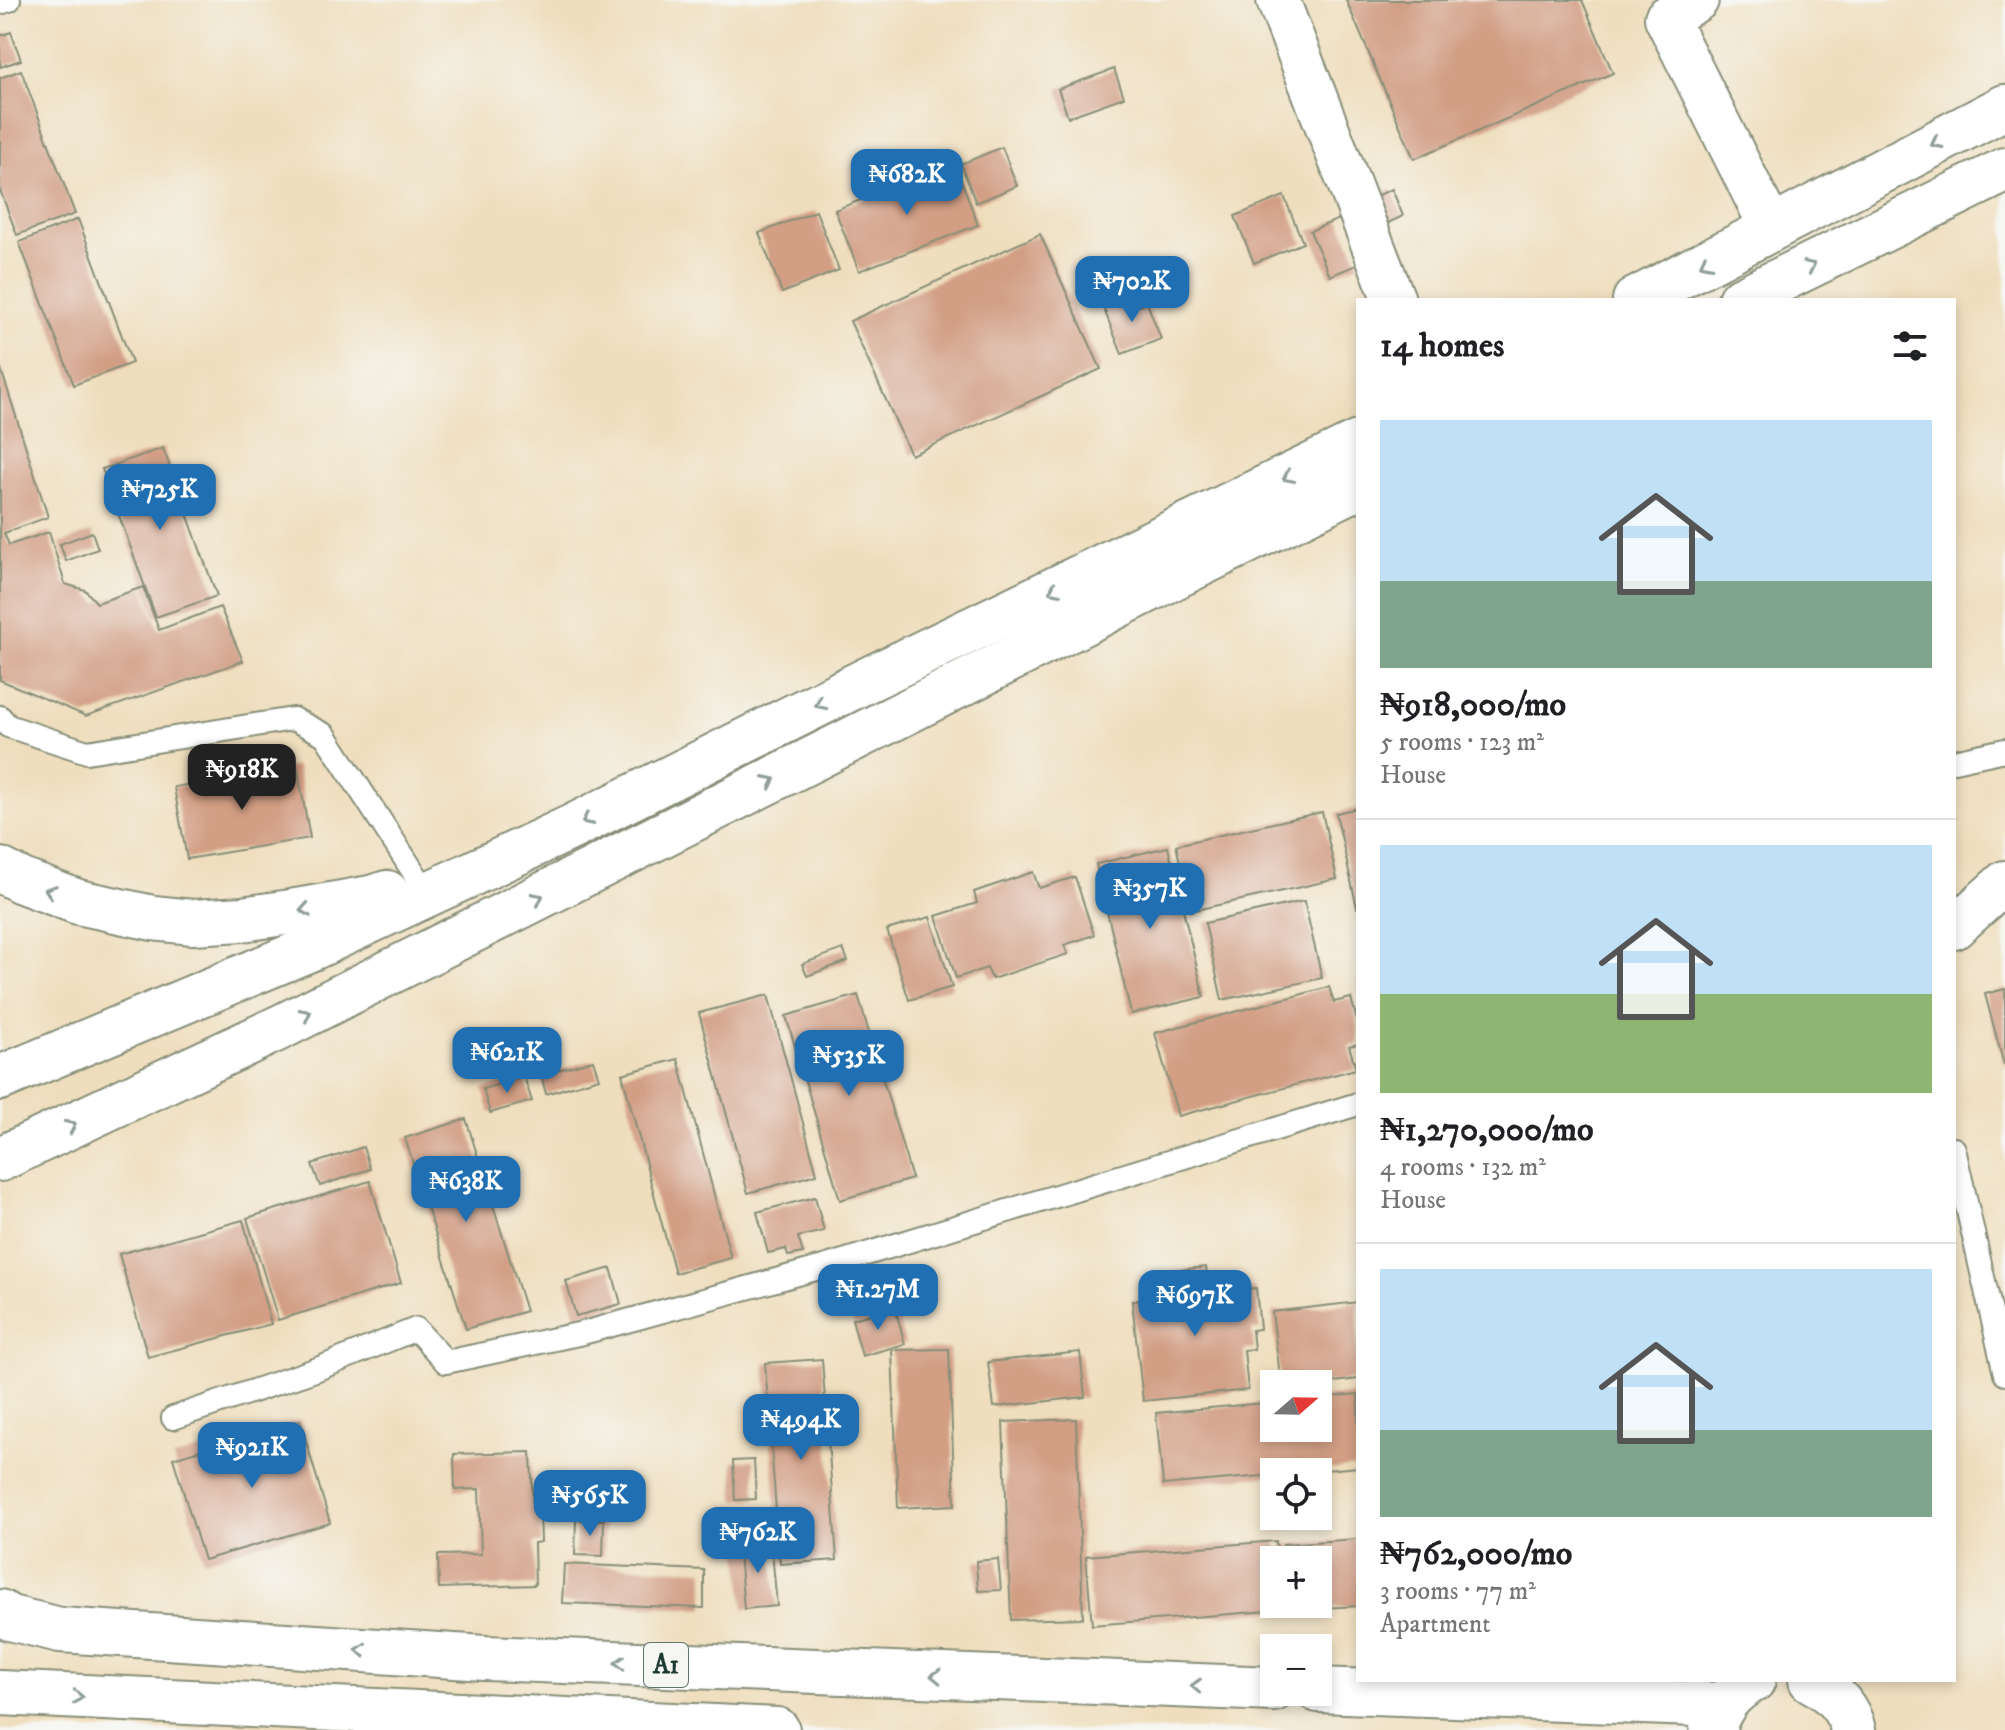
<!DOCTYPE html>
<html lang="en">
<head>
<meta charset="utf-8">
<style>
  :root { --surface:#fff; --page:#f2f2f2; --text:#202124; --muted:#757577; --line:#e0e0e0; --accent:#1f6fb2 }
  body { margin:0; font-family:"IM FELL DW Pica",serif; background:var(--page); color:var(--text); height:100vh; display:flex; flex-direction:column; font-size:30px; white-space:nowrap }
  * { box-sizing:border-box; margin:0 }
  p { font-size:26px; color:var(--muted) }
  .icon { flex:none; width:44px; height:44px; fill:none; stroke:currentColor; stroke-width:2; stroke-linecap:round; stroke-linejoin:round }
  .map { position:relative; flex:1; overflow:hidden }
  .panel { position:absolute; left:1356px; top:298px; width:600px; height:1384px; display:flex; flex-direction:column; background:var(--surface); border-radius:0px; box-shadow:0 4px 12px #0003 }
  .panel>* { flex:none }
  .needle { width:52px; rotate:70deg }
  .fabs { position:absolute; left:1260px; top:1370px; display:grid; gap:16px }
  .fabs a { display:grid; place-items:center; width:72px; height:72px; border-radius:0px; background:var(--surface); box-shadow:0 4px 12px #0003; font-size:40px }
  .price { position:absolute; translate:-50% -68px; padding:0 18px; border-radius:16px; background:var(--accent); color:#fff; font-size:26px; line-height:52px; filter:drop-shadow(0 2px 4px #0008) }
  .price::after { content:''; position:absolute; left:50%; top:48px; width:24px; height:18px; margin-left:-12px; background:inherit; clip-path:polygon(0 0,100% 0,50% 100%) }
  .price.current { background:#222; color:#fff }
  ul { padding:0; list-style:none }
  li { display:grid; align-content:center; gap:16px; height:424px; padding:0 24px }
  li+li { border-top:2px solid var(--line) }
  li span { display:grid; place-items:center; height:248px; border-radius:0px; color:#555 }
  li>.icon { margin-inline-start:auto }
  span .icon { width:144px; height:144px; fill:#fffc; stroke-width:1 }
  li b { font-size:34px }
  h2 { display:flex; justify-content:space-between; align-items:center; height:96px; padding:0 24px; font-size:34px }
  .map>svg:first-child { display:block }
</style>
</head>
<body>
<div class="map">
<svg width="2005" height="1730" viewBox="0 0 2005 1730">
  <rect width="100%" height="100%" fill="#f6f6f2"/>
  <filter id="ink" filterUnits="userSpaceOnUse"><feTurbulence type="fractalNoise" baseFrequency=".0125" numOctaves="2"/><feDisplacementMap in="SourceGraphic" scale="16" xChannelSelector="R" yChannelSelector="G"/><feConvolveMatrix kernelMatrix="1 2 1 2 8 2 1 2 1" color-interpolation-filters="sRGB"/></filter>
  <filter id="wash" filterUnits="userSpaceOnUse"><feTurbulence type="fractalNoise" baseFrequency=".006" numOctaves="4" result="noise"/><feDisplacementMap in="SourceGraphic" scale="32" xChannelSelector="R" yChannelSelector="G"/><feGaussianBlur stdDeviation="1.8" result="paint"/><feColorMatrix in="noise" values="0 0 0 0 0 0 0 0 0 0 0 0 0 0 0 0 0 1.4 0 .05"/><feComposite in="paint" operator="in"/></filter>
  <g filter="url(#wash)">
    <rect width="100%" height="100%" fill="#efdebd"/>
    <g id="blocks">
      <!-- building -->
      <g fill="#d29e84">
        <path d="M 1346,0 L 1582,0 L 1613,73 L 1414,159 Z"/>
        <path d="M 11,32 L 21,60 L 0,67 L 0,36 Z"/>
        <path d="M 1114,69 L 1124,97 L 1068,117 L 1058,89 Z"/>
        <path d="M 21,70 L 75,214 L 17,235 L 0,190 L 0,78 Z"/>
        <path d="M 1002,147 L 1017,186 L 976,203 L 961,164 Z"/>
        <path d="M 955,163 L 978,225 L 859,271 L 835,210 Z"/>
        <path d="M 1392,189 L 1403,216 L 1388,223 L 1376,196 Z"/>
        <path d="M 1284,196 L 1303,243 L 1254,263 L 1235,216 Z"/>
        <path d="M 816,211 L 839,270 L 782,293 L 759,233 Z"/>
        <path d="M 78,219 L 132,363 L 74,385 L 19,242 Z"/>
        <path d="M 1339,219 L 1359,264 L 1330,276 L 1310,231 Z"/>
        <path d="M 1040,234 L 1101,369 L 911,455 L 850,321 Z"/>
        <path d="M 1135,294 L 1140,306 L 1147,303 L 1161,339 L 1122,354 L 1103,307 Z"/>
        <path d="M 0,366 L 48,517 L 4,533 L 9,545 L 49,532 L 65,584 L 85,590 L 97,603 L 143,587 L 159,630 L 220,607 L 243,661 L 86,716 L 0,680 Z"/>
        <path d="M 163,448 L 217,596 L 156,617 L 102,469 Z"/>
        <path d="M 92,532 L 98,549 L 66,561 L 60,544 Z"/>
        <path d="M 297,766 L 310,838 L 187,859 L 174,787 Z"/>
        <path d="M 1358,808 L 1358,908 L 1357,908 L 1336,813 Z"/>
        <path d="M 1322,812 L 1337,879 L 1191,911 L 1176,845 Z"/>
        <path d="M 1168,847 L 1204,997 L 1131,1014 L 1096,864 Z"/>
        <path d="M 1033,872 L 1039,888 L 1075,877 L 1094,935 L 1064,945 L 1068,954 L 992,979 L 987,968 L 956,978 L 936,916 L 977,903 L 974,892 Z"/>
        <path d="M 1304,901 L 1322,978 L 1222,1000 L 1205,923 Z"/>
        <path d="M 930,917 L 952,987 L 909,1000 L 887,930 Z"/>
        <path d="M 843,949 L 848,961 L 807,976 L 802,964 Z"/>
        <path d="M 1329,987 L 1334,1002 L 1351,998 L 1358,1024 L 1358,1044 L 1349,1046 L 1356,1069 L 1178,1116 L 1155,1033 Z"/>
        <path d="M 2005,989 L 2005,1065 L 2004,1065 L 1985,994 Z"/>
        <path d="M 768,995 L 817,1174 L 748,1193 L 699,1013 Z"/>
        <path d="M 858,995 L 912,1179 L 840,1200 L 786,1016 Z"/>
        <path d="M 678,1059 L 731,1258 L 675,1273 L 622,1074 Z"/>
        <path d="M 593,1060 L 599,1078 L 546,1094 L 541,1075 Z"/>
        <path d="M 524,1077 L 532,1101 L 490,1113 L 483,1089 Z"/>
        <path d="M 466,1119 L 526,1311 L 466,1329 L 405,1138 Z"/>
        <path d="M 363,1147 L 370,1169 L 320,1186 L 312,1164 Z"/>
        <path d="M 370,1181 L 401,1283 L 278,1320 L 247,1218 Z"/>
        <path d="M 815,1197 L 824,1231 L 798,1237 L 803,1253 L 788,1256 L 786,1249 L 768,1253 L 757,1212 Z"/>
        <path d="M 243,1220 L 271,1324 L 148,1357 L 119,1254 Z"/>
        <path d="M 1206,1267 L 1209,1293 L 1256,1288 L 1260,1329 L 1252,1330 L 1254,1349 L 1244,1350 L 1248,1390 L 1143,1401 L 1132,1301 L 1171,1298 L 1169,1271 Z"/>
        <path d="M 611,1268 L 621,1304 L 576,1316 L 566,1281 Z"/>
        <path d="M 1358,1302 L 1358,1379 L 1318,1384 L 1281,1384 L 1272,1312 Z"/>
        <path d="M 895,1308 L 905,1344 L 862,1356 L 852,1319 Z"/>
        <path d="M 949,1349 L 955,1505 L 898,1508 L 892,1350 Z"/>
        <path d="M 1080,1352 L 1085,1397 L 994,1407 L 988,1362 Z"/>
        <path d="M 822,1359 L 837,1560 L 780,1564 L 765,1363 Z"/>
        <path d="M 1358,1394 L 1358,1467 L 1304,1472 L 1274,1472 L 1274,1475 L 1163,1485 L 1156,1413 L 1274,1402 L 1274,1428 L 1318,1428 L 1318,1398 Z"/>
        <path d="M 1076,1419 L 1083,1618 L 1011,1620 L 1003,1422 Z"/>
        <path d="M 300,1420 L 330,1523 L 204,1560 L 173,1458 Z"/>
        <path d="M 531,1452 L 533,1511 L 540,1511 L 541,1542 L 534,1543 L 535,1585 L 439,1588 L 438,1555 L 481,1554 L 479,1489 L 455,1490 L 454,1454 Z"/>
        <path d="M 754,1460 L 756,1499 L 735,1500 L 733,1461 Z"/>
        <path d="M 576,1520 L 604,1520 L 603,1556 L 575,1555 Z"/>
        <path d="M 1358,1539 L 1358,1606 L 1287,1610 L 1287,1604 L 1318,1604 L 1318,1560 L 1284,1560 L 1283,1544 Z"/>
        <path d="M 771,1541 L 777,1606 L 744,1609 L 738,1544 Z"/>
        <path d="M 1276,1541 L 1278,1560 L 1274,1560 L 1274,1604 L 1281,1604 L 1282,1610 L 1092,1625 L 1086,1556 Z"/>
        <path d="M 998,1559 L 1001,1590 L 978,1591 L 976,1561 Z"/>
        <path d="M 564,1564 L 704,1570 L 704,1608 L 562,1603 Z"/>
      </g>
    </g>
  </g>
  <g filter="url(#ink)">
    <use href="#blocks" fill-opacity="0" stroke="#878e78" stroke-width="2"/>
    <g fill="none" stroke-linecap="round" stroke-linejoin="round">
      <defs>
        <g id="service">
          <path d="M 0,3 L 9,0"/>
          <path d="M 0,717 L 8,726 L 87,752 L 293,719 L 325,735 L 420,882"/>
          <path d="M 1954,761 L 2005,750"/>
          <path d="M 1954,1149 L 2005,1374"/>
          <path d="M 173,1418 L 315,1370 L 416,1329 L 446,1362 L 583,1333 L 827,1266 L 1358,1104"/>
        </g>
        <g id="minor">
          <path d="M 1278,0 L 1394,300"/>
          <path d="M 1697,0 L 1666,18 L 1771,228"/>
          <path d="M 1954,928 L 2005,882"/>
        </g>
        <g id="primary">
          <path d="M 1635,300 L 2005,107"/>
          <path d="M 1740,300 L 2005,170"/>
          <path d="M 0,870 L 22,881 L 78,902 L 153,918 L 193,922 L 242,919 L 291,912 L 371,898 L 387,893"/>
          <path d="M 0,1078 L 312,948 L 572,827 L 869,679 L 1358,443"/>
          <path d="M 0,1159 L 283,1026 L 1184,572 L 1358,487"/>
        </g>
        <g id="trunk">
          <path d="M 0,1612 L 10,1618 L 60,1630 L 485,1658 L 1274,1689"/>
          <path d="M 1811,1680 C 1831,1691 1848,1707 1853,1730"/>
          <path d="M 1318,1690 L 1722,1705"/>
          <path d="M 0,1693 L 777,1730"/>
          <path d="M 1712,1730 C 1721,1706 1730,1692 1753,1680"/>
        </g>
      </defs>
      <!-- service casing -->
      <use href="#service" stroke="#878e78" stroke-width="26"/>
      <!-- minor casing -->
      <use href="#minor" stroke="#878e78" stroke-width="46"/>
      <!-- primary casing -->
      <use href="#primary" stroke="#878e78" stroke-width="48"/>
      <!-- trunk casing -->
      <use href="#trunk" stroke="#878e78" stroke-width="48"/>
      <!-- service -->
      <use href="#service" stroke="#fff" stroke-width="22"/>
      <!-- minor -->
      <use href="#minor" stroke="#fff" stroke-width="42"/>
      <!-- primary -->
      <use href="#primary" stroke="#fff" stroke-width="44"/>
      <!-- trunk -->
      <use href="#trunk" stroke="#fff" stroke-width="44"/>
    </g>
    <!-- one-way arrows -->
    <defs><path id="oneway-chevron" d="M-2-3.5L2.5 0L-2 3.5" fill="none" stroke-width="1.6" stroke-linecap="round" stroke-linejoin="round" transform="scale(2)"/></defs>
    <g stroke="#8f9e9a">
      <use href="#oneway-chevron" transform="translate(1936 143) rotate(153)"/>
      <use href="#oneway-chevron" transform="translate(1705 263) rotate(152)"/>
      <use href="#oneway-chevron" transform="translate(1810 266) rotate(-26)"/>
      <use href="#oneway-chevron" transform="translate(1288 477) rotate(154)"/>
      <use href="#oneway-chevron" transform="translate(1054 590) rotate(154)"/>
      <use href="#oneway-chevron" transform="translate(820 704) rotate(154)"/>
      <use href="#oneway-chevron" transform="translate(770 781) rotate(-27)"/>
      <use href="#oneway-chevron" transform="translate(587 820) rotate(153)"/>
      <use href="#oneway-chevron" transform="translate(50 891) rotate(-160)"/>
      <use href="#oneway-chevron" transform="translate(538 898) rotate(-27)"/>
      <use href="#oneway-chevron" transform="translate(305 910) rotate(170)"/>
      <use href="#oneway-chevron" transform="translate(306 1014) rotate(-27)"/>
      <use href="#oneway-chevron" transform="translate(71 1126) rotate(-25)"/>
      <use href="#oneway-chevron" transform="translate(361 1650) rotate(-176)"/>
      <use href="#oneway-chevron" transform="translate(620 1663) rotate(-178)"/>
      <use href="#oneway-chevron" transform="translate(936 1676) rotate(-178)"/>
      <use href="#oneway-chevron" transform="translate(1196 1686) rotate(-178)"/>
      <use href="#oneway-chevron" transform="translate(78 1697) rotate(3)"/>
    </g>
  </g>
  <g text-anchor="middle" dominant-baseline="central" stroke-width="7" stroke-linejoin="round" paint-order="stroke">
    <!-- shield labels -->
    <rect fill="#f6f6f2" stroke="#60746d" stroke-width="2" x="644" y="1643" width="44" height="44" rx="6"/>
    <g font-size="26" font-weight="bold" fill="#1f3d34">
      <text x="666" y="1665">A1</text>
    </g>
  </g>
</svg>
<div class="fabs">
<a><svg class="needle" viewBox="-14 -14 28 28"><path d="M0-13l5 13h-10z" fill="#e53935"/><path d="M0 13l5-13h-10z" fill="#757577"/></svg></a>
<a><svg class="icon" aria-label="locate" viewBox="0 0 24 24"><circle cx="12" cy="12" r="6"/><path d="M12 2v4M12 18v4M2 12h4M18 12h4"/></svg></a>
<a>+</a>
<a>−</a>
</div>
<b class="price" style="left:907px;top:217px">₦682K</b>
<b class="price" style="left:1132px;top:324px">₦702K</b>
<b class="price" style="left:160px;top:532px">₦725K</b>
<b class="price current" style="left:242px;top:812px">₦918K</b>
<b class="price" style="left:1150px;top:931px">₦357K</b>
<b class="price" style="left:507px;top:1095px">₦621K</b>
<b class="price" style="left:849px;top:1098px">₦535K</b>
<b class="price" style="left:466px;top:1224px">₦638K</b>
<b class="price" style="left:878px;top:1332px">₦1.27M</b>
<b class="price" style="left:1195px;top:1338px">₦697K</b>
<b class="price" style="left:801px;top:1462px">₦494K</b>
<b class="price" style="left:252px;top:1490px">₦921K</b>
<b class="price" style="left:590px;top:1538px">₦565K</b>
<b class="price" style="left:758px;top:1575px">₦762K</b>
<section class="panel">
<h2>14 homes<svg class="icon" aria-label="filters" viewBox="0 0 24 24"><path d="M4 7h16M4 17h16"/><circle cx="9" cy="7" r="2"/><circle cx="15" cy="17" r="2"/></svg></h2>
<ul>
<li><span style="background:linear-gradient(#bfe0f5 65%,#7fa58c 0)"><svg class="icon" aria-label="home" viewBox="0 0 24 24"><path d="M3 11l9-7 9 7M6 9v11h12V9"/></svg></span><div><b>₦918,000/mo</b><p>5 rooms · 123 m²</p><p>House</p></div></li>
<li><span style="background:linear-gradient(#bfe0f5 60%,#8fb573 0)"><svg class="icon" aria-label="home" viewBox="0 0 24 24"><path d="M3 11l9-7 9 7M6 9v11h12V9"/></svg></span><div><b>₦1,270,000/mo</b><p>4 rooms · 132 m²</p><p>House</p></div></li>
<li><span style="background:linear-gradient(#bfe0f5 65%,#7fa58c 0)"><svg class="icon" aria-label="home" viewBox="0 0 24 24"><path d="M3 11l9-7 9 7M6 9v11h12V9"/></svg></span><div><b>₦762,000/mo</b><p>3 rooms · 77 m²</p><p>Apartment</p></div></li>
</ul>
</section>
</div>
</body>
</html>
